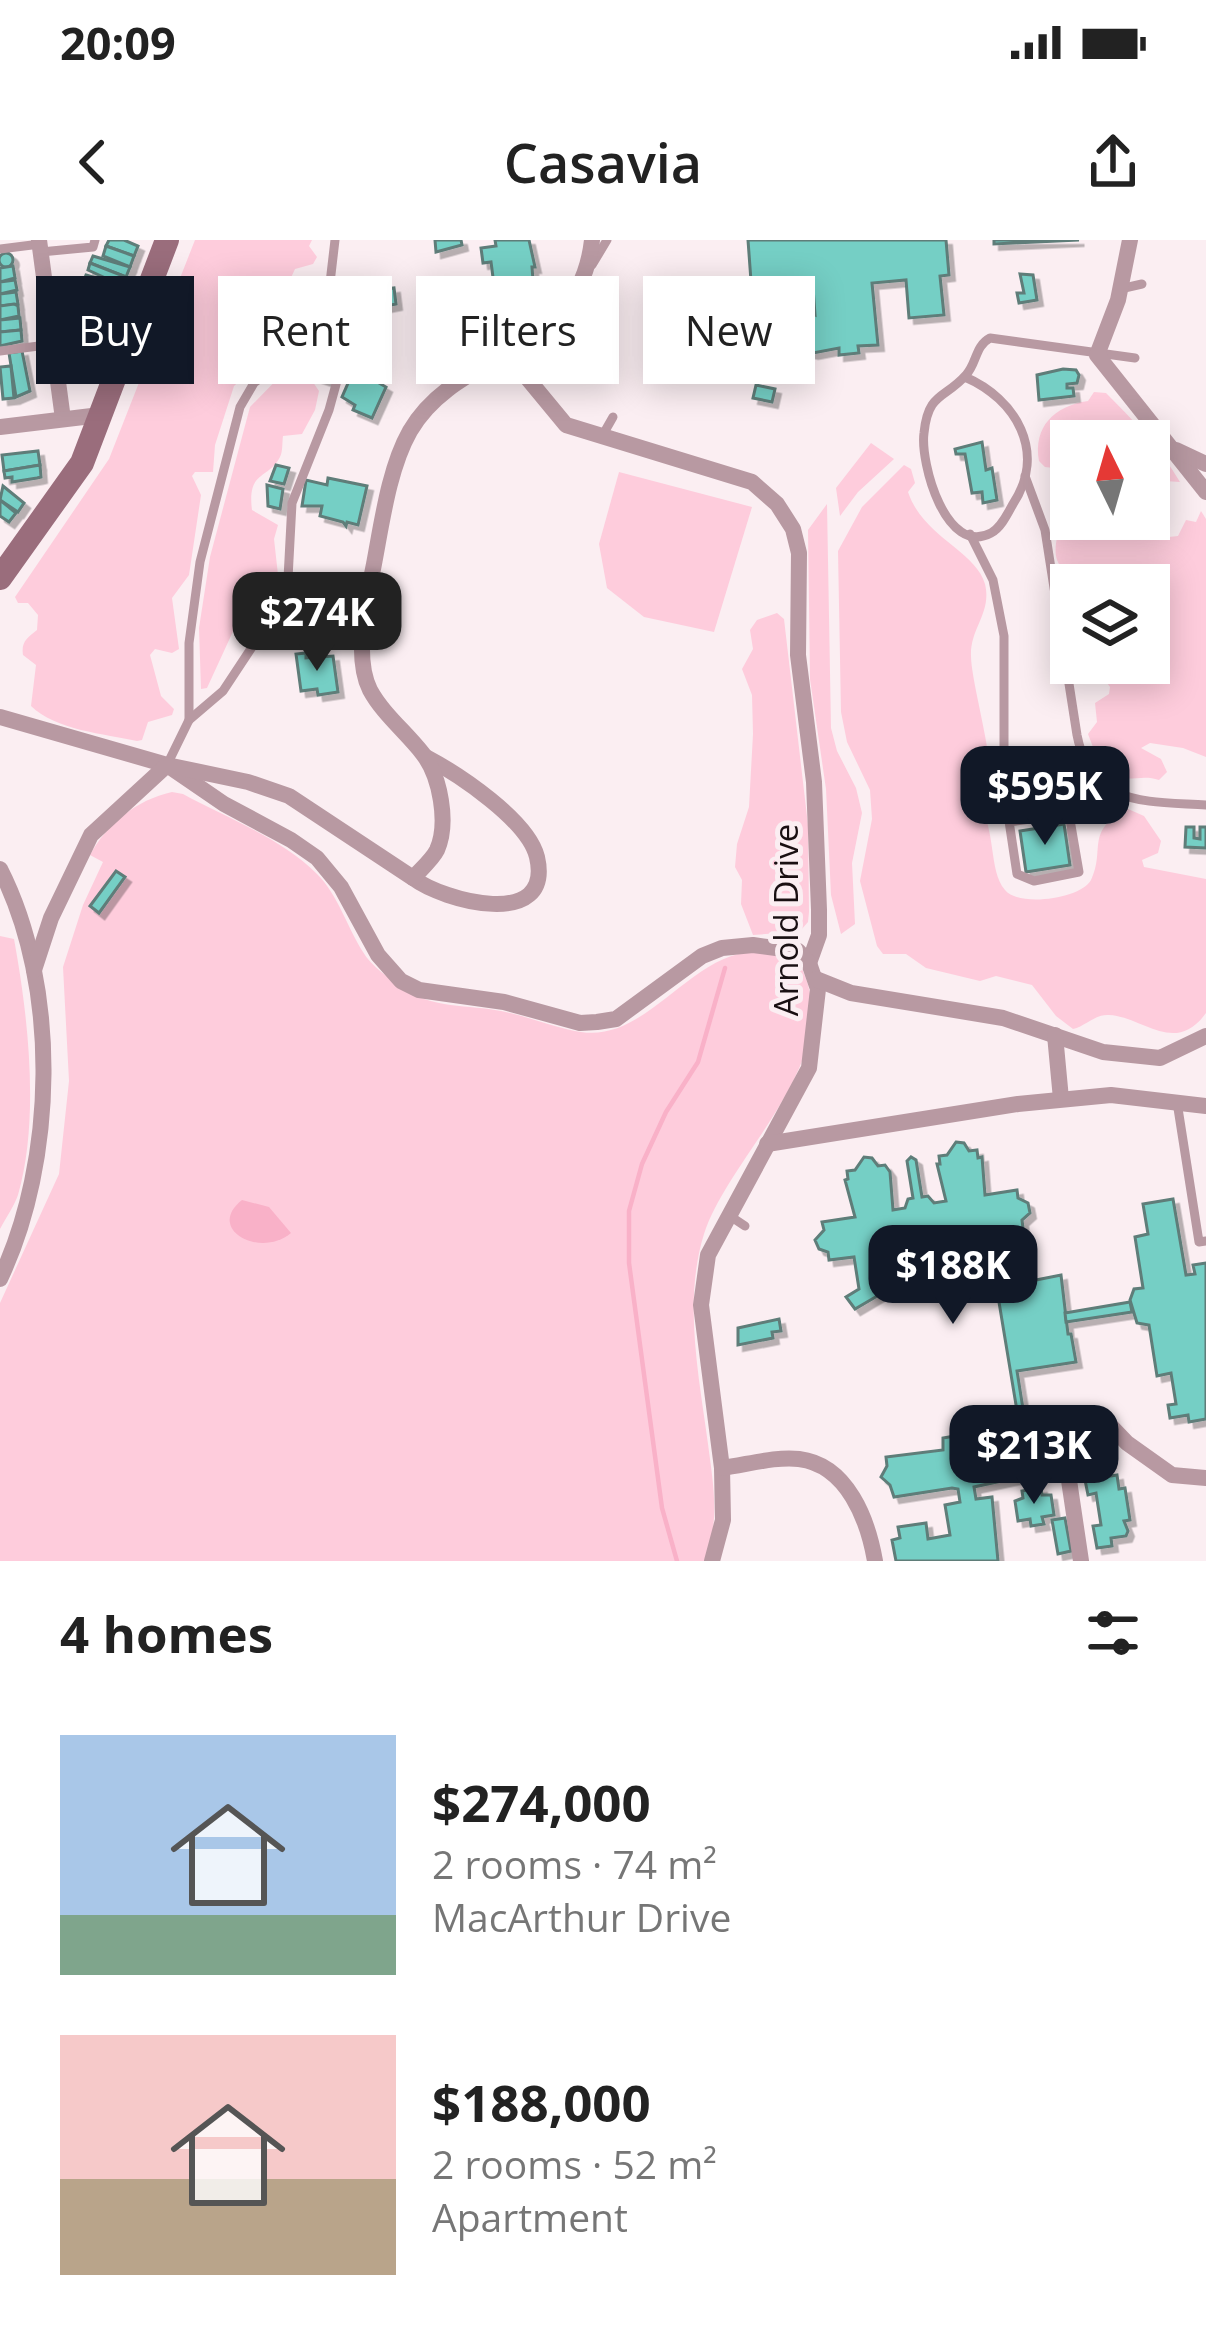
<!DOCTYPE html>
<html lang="en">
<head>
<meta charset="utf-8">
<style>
  :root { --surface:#fff; --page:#f6f6f6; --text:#222; --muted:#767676; --accent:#111827 }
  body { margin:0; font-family:"Open Sans",sans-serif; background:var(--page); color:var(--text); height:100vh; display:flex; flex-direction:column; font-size:45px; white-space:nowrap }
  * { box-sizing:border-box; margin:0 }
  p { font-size:39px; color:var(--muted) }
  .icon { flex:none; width:66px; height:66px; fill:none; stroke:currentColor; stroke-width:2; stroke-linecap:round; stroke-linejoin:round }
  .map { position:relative; height:1321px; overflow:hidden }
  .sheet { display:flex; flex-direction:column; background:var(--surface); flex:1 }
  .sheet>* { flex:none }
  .hud { position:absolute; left:36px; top:36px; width:1134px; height:108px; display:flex; gap:24px }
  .needle { width:78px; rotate:355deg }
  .buttons { position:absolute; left:1050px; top:180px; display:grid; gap:24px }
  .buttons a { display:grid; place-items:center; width:120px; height:120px; border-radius:0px; background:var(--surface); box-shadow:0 6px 30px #0003; font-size:60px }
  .price { position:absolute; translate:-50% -102px; padding:0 27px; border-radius:24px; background:var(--accent); color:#fff; font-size:39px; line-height:78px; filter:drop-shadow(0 3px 6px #0008) }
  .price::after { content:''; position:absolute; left:50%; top:72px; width:36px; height:27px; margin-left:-18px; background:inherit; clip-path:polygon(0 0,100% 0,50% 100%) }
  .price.selected { background:#222; color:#fff }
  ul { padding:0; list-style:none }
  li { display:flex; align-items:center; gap:36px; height:300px; padding:0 60px }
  li span { display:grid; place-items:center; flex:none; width:336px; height:240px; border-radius:0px; color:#555 }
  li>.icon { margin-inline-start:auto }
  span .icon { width:144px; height:144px; fill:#fffc; stroke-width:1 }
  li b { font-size:51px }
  h2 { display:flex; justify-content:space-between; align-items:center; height:144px; padding:0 60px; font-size:51px }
  .pill { padding:0 42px; border-radius:0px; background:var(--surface); box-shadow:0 6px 30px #0003; font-size:42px; line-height:108px }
  .pill.selected { background:var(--accent); color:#fff }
  .status { display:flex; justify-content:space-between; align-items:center; height:84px; padding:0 60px; background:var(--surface); direction:ltr }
  .status svg { height:33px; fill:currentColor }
  header { display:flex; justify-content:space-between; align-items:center; height:156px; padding:0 60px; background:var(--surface); font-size:54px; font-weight:600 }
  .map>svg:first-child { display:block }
</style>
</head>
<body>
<div class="status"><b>20:09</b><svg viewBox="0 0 49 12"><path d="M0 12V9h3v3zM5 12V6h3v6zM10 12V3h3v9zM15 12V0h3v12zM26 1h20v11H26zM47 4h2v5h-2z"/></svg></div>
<header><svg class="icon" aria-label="back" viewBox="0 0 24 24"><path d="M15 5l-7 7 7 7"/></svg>Casavia<svg class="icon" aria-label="share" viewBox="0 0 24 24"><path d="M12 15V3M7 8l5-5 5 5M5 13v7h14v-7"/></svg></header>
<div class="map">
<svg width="1206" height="1321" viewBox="0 0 1206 1321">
  <defs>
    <filter id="shadow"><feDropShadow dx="5.5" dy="5.5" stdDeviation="0" flood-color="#0004"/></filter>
  </defs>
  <rect width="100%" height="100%" fill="#fbeef2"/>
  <!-- green -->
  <g fill="#feccdc">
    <path d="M 195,0 L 312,0 L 309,6 L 317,17 L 313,24 L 295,29 L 289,42 L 289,76 L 273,112 L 234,146 L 215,205 L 213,232 L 195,232 L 192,236 L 201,255 L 189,335 L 172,358 L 179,409 L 172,413 L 155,409 L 150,415 L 161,456 L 174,469 L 172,475 L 148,482 L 142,500 L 137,501 C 105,494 55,490 31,466 L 36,425 L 23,415 C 21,402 27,398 37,390 L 38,375 L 28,363 L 18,363 L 15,357 L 109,219 Z"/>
    <path d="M 300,123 L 319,151 L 315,170 L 302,194 L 283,196 C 282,203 283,211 280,217 C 268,240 247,230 252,270 L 278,285 L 274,299 L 279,344 L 241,374 L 207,448 L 201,449 L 199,388 L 210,317 L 250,167 L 290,126 Z"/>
    <path d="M 1094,152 L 1106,153 C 1133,180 1160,208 1180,242 L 1149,240 L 1149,201 L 1071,201 L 1071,230 L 1045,227 L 1039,221 C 1033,187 1054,166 1088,161 Z"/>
    <path d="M 871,203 L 894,219 L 858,252 L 840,276 L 836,248 Z"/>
    <path d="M 904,225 L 911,229 L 915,243 L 908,252 C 923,297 976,311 985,344 C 992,373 970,388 971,416 C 971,443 997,528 988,546 C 986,552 980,556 977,561 C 997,588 988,630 1005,650 C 1020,668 1082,658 1091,640 C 1106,609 1084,591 1128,569 L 1144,576 L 1161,601 L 1158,613 L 1142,620 L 1144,627 L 1206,639 L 1206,773 C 1175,816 1144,777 1109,775 C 1095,774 1086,786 1073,789 L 1056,776 L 1032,745 L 996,736 L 980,741 L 926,728 L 906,714 L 883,714 L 877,706 L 860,641 L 872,579 L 870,550 L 847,502 L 841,472 L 838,311 L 862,267 Z"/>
    <path d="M 619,232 L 752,267 L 714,392 L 644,377 L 607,348 L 599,304 Z"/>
    <path d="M 1149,250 L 1169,251 L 1162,290 L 1169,297 L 1178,296 L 1186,280 L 1196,282 L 1201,271 L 1206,279 L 1206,517 L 1183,508 L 1150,503 L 1141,508 L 1161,519 L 1167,532 L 1159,540 C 1145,535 1135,540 1121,538 C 1101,535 1095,511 1088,494 L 1097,482 L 1095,463 L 1109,454 L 1110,447 L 1093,423 L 1149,423 L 1149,345 L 1074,345 C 1070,337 1060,328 1057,320 C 1052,305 1062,286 1060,269 L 1071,264 L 1071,279 L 1149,279 Z"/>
    <path d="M 827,264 L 831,488 L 837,511 L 856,548 L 862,573 L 852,623 L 855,684 L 841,694 L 831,655 L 826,549 L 810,439 L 808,290 Z"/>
    <path d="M 777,373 L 784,379 L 808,585 L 809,672 L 808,682 L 794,698 L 780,693 L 753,695 L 741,664 L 742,640 L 735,627 L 737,604 L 749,567 L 753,494 L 752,455 L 742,429 L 753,409 L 750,390 L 757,380 Z"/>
    <path d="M 172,552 L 183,554 C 227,578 281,598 317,634 C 338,655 347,687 363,712 C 371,726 390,739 404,749 C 430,768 470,765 501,771 C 528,776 554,788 581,792 C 662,805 710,665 802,729 C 846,822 731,912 704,994 C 683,1061 699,1136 708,1204 C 713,1243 721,1283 704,1321 L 0,1321 L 0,1063 L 59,934 L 69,841 L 63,727 L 83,665 L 103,622 L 90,615 C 107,584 136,560 172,552 Z"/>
    <path d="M 0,696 L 14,699 C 28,775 40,879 18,955 C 14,966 6,978 0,989 Z"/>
  </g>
  <!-- water -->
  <path fill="#f9b1c8" d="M 242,960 L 269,967 L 291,993 C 260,1019 205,989 242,960 Z"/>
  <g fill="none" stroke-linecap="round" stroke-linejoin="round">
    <!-- stream -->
    <path stroke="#f9b1c8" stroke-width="4.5" d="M 677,1321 L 662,1268 L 629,1023 L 629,971 L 642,924 L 666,872 L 698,822 L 725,728"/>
  </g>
  <!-- building -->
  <g fill="#74cfc5" stroke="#5e7d79" stroke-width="3" fill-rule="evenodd" filter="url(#shadow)">
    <path d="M 109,0 L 124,0 L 138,6 L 134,16 L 106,6 Z"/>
    <path d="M 435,0 L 461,0 L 462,5 L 436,12 Z"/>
    <path d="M 495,0 L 529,0 L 535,27 L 532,27 L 533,40 L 494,45 L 491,22 L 483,23 L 481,8 L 496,6 Z"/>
    <path d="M 748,0 L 946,0 L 949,35 L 940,36 L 944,75 L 909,78 L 906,40 L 872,43 L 878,105 L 858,106 L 859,113 L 839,115 L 839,108 L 813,113 L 789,108 L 766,93 L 751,71 L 745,44 L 751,41 ZM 813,47 L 815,75 L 793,66 L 785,49 Z"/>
    <path d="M 994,0 L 1079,0 L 994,4 Z"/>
    <path d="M 106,6 L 134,16 L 130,27 L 103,16 Z"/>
    <circle cx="6" cy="20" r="7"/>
    <path d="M 93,16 L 130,27 L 126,37 L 90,23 Z"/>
    <path d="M 90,23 L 126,37 L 123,46 L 88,30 Z"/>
    <path d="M 13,26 L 15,38 L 0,42 L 0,28 Z"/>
    <path d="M 1020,34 L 1033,35 L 1037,60 L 1019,63 L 1017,53 L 1024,53 Z"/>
    <path d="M 86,35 L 123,46 L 119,57 L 83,43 Z"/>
    <path d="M 15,40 L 17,50 L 0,54 L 0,42 Z"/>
    <path d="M 83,43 L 119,57 L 115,66 L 80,50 Z"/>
    <path d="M 394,48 L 396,64 L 386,66 L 384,49 Z"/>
    <path d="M 16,52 L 18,64 L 0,66 L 0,54 Z"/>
    <path d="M 88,56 L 115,66 L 111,77 L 84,66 Z"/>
    <path d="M 14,64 L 18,66 L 19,76 L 0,80 L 0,66 Z"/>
    <path d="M 84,66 L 111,77 L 107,87 L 80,77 Z"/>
    <path d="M 80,77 L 107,87 L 103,98 L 75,89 Z"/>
    <path d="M 20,78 L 21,90 L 0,92 L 0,80 Z"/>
    <path d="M 21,90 L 22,101 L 0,106 L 0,92 Z"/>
    <path d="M 83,91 L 103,98 L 100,106 L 80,99 Z"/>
    <path d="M 80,99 L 100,106 L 96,115 L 76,110 Z"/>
    <path d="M 22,111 L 30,151 L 16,157 L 9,113 Z"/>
    <path d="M 316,118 L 330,123 L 326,140 L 311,135 Z"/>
    <path d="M 356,125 L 362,127 L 360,132 L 386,147 L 372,178 L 353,170 L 355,165 L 342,157 Z"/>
    <path d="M 11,126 L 14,158 L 3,159 L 0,127 Z"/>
    <path d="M 1063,129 L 1076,130 L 1079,135 L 1077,143 L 1067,144 L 1067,148 L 1073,148 L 1074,156 L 1039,160 L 1037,135 Z"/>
    <path d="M 756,145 L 775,149 L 772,162 L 753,158 Z"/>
    <path d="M 982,202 L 986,230 L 992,228 L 997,260 L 983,263 L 982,252 L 972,253 L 965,214 L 956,214 L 955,209 Z"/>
    <path d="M 38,211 L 40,225 L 4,231 L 2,215 Z"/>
    <path d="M 40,225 L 41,237 L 37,238 L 12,242 L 12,237 L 5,238 L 4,231 Z"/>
    <path d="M 276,225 L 289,228 L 284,244 L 270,241 Z"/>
    <path d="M 328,238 L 367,246 L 358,285 L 347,282 L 346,286 L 343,282 L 320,276 L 322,266 L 302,266 L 306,240 L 327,245 Z"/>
    <path d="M 267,245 L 283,249 L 280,269 L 268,266 Z"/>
    <path d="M 3,246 L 24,263 L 18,272 L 0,260 Z"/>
    <path d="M 0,260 L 16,273 L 9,282 L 0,276 Z"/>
    <path d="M 272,360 L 275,376 L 259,382 L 255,372 L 261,370 L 259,365 Z"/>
    <path d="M 306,413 L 306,418 L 333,416 L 338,452 L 318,455 L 317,449 L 301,451 L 296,414 Z"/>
    <path d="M 1064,584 L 1070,625 L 1026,632 L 1020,591 Z"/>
    <path d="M 1186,587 L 1194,587 L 1194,598 L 1200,599 L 1200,587 L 1206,587 L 1206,608 L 1185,607 Z"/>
    <path d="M 116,631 L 125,637 L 99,673 L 90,666 Z"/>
    <path d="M 956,902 L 964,903 L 969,911 L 977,910 L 978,918 L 982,917 L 985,955 L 1017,950 L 1018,958 L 1028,963 L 1030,973 L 1022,980 L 1023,988 L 999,992 L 1003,1025 L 1013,1026 L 1010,1038 L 1005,1037 L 1006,1046 L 1061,1035 L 1068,1094 L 1071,1094 L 1076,1122 L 1017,1131 L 1027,1194 L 1032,1193 L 1034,1202 L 1041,1205 L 1044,1213 L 1037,1221 L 1038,1233 L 974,1247 L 976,1259 L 992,1257 L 998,1321 L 896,1321 L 892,1300 L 900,1298 L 898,1287 L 926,1283 L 928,1299 L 950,1295 L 945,1265 L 960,1262 L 958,1249 L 952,1248 L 894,1257 L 890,1245 L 881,1237 L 887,1226 L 886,1217 L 943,1210 L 943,1198 L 972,1193 L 974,1205 L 1021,1195 L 995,1038 L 958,1035 L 916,1041 L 884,1052 L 855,1069 L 846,1057 L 859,1049 L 854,1017 L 829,1020 L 828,1012 L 819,1009 L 815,1000 L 824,990 L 822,982 L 855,977 L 845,940 L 848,939 L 847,931 L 855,930 L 864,917 L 872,918 L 878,926 L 885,925 L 890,932 L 893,970 L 905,968 L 908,959 L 913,958 L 907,921 L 911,917 L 916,920 L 922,957 L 928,956 L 934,963 L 946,961 L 937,924 L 940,924 L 939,916 L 947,915 Z"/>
    <path d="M 1173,959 L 1186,1035 L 1195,1034 L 1193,1025 L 1206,1023 L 1206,1179 L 1189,1182 L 1188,1175 L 1170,1178 L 1168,1165 L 1176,1164 L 1171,1133 L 1157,1136 L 1149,1085 L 1137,1083 L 1130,1060 L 1134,1049 L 1143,1048 L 1135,997 L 1148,994 L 1143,964 Z"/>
    <path d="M 1130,1062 L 1132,1072 L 1066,1082 L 1065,1073 Z"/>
    <path d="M 779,1079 L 781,1091 L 772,1092 L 773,1098 L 738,1105 L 738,1088 Z"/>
    <path d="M 1117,1235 L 1119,1249 L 1125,1248 L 1130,1280 L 1124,1281 L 1128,1291 L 1126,1296 L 1111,1298 L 1112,1306 L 1097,1308 L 1093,1286 L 1101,1285 L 1096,1253 L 1088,1255 L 1085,1240 Z"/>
    <path d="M 1041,1248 L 1042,1255 L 1051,1255 L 1054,1275 L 1042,1277 L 1044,1284 L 1031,1286 L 1030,1279 L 1018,1281 L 1015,1261 L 1023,1258 L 1022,1251 Z"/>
    <path d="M 1065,1278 L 1071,1311 L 1058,1314 L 1052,1280 Z"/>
  </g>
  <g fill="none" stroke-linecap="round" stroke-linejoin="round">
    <!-- lane -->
    <g stroke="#b899a2" stroke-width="9">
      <path d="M 0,9 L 40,4"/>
      <path d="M 41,12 L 93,7 L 95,0"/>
      <path d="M 592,25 L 607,0"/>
      <path d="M 1120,49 L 1142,44"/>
      <path d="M 301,108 L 339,114"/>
      <path d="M 0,111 L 54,104"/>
      <path d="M 965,137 C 1016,159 1047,212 1013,264 C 1008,273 1001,288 991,293 C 946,317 920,223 924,193 C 928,152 945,159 966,135 C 977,123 975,106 990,98 L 1135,118"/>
      <path d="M 601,198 L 613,177"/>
      <path d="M 1025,236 L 1045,290 L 1077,495 C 1091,567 1146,561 1206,565"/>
      <path d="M 970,294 L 993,340 L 1004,396 L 1004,548 L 1017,634 L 1034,641 L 1079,632 L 1069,574 L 1009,582"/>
      <path d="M 189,480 L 223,451 L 256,401 L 283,384 L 286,376 L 292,263 L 329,170 L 341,126 L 326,77"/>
      <path d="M 167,525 L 189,480 L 189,403 L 200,322 L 240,167 L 254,143 L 301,108 L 326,77 L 335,0"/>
      <path d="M 1177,862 L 1199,1002 L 1206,1001"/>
      <path d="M 727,974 L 745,986"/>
      <path d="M 1043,1172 L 1055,1173 L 1063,1197"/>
    </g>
    <!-- street -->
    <g stroke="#b899a2" stroke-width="16">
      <path d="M 39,0 L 63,179"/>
      <path d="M 1130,0 L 1118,60 L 1097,115 L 1206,252"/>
      <path d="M 516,109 L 528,139 L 566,185 L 752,242 L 777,264 L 793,289 L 799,313 L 798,415 L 814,542 L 819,670 L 819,695 L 809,723"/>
      <path d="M 0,187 L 100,175"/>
      <path d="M 1176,210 L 1206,224"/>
      <path d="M 0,477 L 167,525 L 224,564 L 291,600 L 317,618 L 341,647 L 378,715 L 401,741 L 419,750 L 504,762 L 580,783 L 597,782 L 616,779 L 702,716 L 722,708 L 753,705 L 798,711 L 809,723 L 818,749 L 809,828 L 708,1015 L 701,1065 L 722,1228 L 723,1280 L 712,1321"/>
      <path d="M 0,629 C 60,747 56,921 0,1039"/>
      <path d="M 413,638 C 443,661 554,691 537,617 C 528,580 458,534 426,517"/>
      <path d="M 34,730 L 51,678 L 91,595 L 167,525 L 248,542 L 289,556 L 413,638 C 420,630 432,620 437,610 C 449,583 440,536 423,514 C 406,492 383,474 370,450 C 353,416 367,360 374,324 C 382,282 389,228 410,191 C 458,108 579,118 592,0"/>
      <path d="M 816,739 L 851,753 L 1003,778 L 1103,812 L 1160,818 L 1206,796"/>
      <path d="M 1055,795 L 1061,859"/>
      <path d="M 767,904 L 1018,864 L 1111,855 L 1206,866"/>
      <path d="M 722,1228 C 746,1225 776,1216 799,1219 C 848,1225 868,1281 875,1321"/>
      <path d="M 1081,1321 L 1063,1200 L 1070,1179 L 1103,1178 L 1127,1203 L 1172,1235 L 1206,1238"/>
    </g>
    <!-- secondary -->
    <path stroke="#9a6d7c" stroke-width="24" d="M 0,338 L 82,223 L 167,0"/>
  </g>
  <g text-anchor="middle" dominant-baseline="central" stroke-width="10" stroke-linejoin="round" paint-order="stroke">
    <!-- street labels -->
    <g font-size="33" fill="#190f12" stroke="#fbeef2">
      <text transform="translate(785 680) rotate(-90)">Arnold Drive</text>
    </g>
  </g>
</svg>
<div class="buttons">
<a><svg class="needle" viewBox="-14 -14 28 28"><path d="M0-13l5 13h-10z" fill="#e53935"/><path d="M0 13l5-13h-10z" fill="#767676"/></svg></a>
<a><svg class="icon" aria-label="layers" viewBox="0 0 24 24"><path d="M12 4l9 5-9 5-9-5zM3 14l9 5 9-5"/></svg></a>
</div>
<b class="price selected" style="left:317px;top:434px">$274K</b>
<b class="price" style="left:1045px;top:608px">$595K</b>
<b class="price" style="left:953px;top:1087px">$188K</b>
<b class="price" style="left:1034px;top:1267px">$213K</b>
<div class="hud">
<a class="pill selected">Buy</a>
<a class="pill">Rent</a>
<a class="pill">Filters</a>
<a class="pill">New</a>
</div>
</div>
<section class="sheet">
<h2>4 homes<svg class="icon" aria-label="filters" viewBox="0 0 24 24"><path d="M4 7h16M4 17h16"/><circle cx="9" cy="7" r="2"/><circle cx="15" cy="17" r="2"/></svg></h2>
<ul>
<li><span style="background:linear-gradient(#a9c7e8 75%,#7fa58c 0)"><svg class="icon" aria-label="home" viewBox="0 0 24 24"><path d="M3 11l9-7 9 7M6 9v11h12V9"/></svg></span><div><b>$274,000</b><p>2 rooms · 74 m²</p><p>MacArthur Drive</p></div></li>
<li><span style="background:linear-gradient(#f6c9c9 60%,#b9a48a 0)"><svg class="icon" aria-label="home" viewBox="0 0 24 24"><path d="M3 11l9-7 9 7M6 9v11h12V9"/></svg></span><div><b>$188,000</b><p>2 rooms · 52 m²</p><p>Apartment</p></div></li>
</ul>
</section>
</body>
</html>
